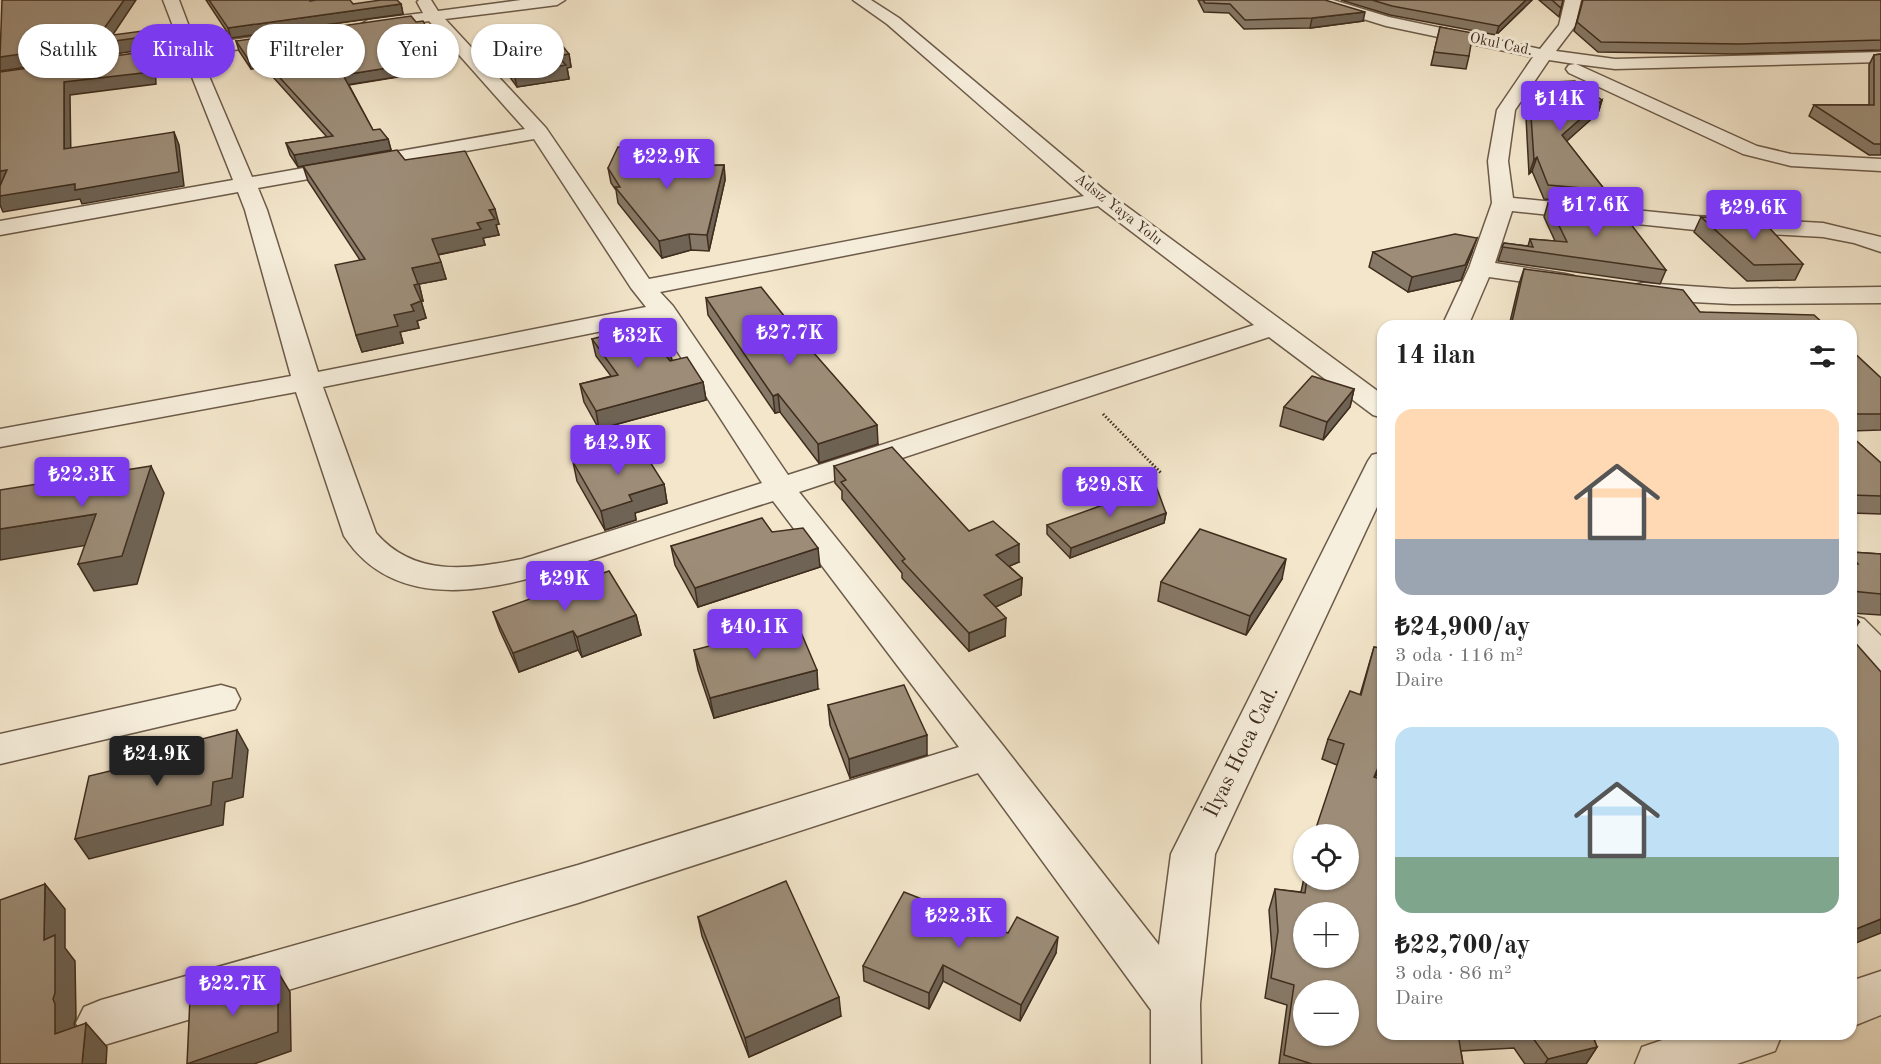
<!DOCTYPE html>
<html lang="tr">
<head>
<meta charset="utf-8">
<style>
  :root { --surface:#fff; --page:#f6f6f6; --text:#222; --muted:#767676; --accent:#7c3aed }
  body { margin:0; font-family:"Old Standard TT",serif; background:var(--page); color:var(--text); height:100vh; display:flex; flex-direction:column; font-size:22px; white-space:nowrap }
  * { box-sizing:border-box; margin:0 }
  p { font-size:20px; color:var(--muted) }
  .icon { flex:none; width:33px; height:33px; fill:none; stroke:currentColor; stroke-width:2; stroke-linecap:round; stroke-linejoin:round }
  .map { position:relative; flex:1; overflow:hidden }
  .drawer { position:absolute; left:1377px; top:320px; width:480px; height:720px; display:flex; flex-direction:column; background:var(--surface); border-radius:18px; box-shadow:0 2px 4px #0004 }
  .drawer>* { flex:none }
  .guide { position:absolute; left:18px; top:24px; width:570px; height:54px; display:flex; gap:12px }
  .fabs { position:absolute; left:1293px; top:824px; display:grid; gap:12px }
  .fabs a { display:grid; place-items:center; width:66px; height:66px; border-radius:50%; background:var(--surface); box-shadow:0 2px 4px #0004; font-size:30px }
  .price { position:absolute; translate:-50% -51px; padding:0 14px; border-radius:6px; background:var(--accent); color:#fff; font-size:20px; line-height:39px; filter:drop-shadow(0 2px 3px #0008) }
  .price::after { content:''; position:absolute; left:50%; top:36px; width:18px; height:14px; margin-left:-9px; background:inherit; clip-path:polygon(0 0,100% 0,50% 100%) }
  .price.active { background:#222; color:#fff }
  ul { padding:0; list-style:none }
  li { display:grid; align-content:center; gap:12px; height:318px; padding:0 18px }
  li span { display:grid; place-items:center; height:186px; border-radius:18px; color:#555 }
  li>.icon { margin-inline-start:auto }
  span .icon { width:108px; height:108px; fill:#fffc; stroke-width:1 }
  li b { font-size:26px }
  h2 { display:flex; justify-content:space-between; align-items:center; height:72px; padding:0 18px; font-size:26px }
  .tag { padding:0 21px; border-radius:27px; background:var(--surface); box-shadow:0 2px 4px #0004; font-size:21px; line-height:54px }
  .tag.active { background:var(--accent); color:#fff }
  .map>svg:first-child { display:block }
</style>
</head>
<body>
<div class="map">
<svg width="1881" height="1064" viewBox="0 0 1881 1064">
  <rect width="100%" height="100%" fill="#f3e6cb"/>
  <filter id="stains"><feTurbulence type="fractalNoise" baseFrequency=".00333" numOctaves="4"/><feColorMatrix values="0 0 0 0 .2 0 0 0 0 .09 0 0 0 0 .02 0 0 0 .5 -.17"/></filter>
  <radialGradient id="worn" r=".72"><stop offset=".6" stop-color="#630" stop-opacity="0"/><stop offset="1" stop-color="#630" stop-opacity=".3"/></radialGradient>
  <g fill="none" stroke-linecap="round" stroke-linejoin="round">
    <defs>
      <g id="minor">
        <path d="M 163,0 L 179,0 L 196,45 L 282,33 L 290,38 L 282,43 L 200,55 L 252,177 L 525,129 L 429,21 L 368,30 L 360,25 L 368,20 L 423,13 L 417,2 L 419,0 L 431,0 L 438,11 L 521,0 L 565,0 L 557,5 L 445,19 L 546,128 L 649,279 L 1084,196 L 887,24 L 853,0 L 871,0 L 899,18 L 1103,189 L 1383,395 L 1383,418 L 1373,415 L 1269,337 L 799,492 L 1001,743 L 1159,945 L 1171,854 L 1368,461 L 1372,455 L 1383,452 L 1383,494 L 1215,854 L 1200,1004 L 1201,1064 L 1151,1064 L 1151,1010 L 978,773 L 578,903 L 101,1046 L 84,1039 L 76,1023 L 84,1007 L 101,1000 L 578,865 L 959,747 L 773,501 C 722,517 672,533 621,550 C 536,577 406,631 344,536 L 296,392 L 0,447 L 0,429 L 291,376 L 245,210 L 238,192 L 0,235 L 0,221 L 233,180 L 184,57 L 107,68 L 101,67 L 98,63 L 101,59 L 107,58 L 181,47 ZM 534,139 L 631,288 L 646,307 L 318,372 L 267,210 L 258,188 ZM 1098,206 L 1254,325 L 788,475 L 673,306 L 660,292 ZM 657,320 L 762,483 L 522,559 C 469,569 415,578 376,533 L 323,387 Z"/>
        <path d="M 1309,0 L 1333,0 L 1389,17 L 1540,49 L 1559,25 L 1565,0 L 1581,0 L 1575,26 L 1556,51 L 1615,59 L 1881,52 L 1881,62 L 1615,69 L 1576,64 L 1757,146 L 1791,154 L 1881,159 L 1881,171 L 1791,166 L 1743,154 L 1569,73 L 1566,69 L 1569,65 L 1575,64 L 1549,60 L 1515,110 L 1508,161 L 1513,198 L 1695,216 L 1823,223 L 1881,237 L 1881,252 L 1854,243 L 1823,237 L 1695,230 L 1512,211 L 1495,263 L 1565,274 L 1574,276 L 1577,281 L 1574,286 L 1565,288 L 1489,277 L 1468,326 L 1442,326 L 1469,268 L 1492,203 L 1488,161 L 1497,110 L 1533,57 L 1386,26 L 1312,3 Z"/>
        <path d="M 1643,283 L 1732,289 L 1881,287 L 1881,303 L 1732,304 L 1673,301 L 1634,295 L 1631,290 L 1634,285 Z"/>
        <path d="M 1851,615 L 1864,619 L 1881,636 L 1881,672 L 1868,668 L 1851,650 Z"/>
        <path d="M 221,685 L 235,689 L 240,699 L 235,709 L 0,764 L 0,734 Z"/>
        <path d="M 1881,971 L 1881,1015 L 1851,1027 L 1851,981 Z"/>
        <path d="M 1680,1034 L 1782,1034 L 1775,1051 L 1737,1064 L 1635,1064 L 1642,1047 Z"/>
      </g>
    </defs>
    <!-- minor casing -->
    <use href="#minor" stroke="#6c5b49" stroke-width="3"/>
    <!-- path -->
    <path stroke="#3f2d1e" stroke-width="3" stroke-dasharray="1.5 2" stroke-linecap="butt" d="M 1103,414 L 1161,473"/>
    <!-- minor -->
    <use href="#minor" fill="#f7efdd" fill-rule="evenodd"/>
  </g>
  <!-- wall -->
  <g fill="#877967" stroke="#3f2d1e" stroke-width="1.5">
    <path d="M 206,0 L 310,0 L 310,1 L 353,4 L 401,4 L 403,14 L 231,38 Z"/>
    <path d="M 1198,0 L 1325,0 L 1363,21 L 1310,28 L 1244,29 L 1229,13 L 1204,12 Z"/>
    <path d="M 1341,0 L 1532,0 L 1496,35 L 1390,15 Z"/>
    <path d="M 1539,0 L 1563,0 L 1559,17 Z"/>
    <path d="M 1583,0 L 1881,0 L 1881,50 L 1735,54 L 1598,52 L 1574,31 Z"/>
    <path d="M 1440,27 L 1469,56 L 1466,69 L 1431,65 Z"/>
    <path d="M 487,36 L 569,54 L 571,67 L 567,68 L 569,79 L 517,87 L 490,49 Z"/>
    <path d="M 236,41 L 447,69 L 349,85 L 373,130 L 388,139 L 391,150 L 298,167 L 290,155 L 286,143 L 327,137 L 264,67 L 251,69 L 239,51 Z"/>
    <path d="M 1881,54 L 1881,155 L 1869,155 L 1809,116 L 1814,105 L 1869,105 L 1869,65 L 1874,55 Z"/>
    <path d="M 1529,87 L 1602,100 L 1598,113 L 1566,141 L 1605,190 L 1600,204 L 1544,199 L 1532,171 L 1529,174 L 1525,99 Z"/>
    <path d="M 683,147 L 685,162 L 684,166 L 724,165 L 725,180 L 709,251 L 691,250 L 662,258 L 618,203 L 616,190 L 611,183 L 608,168 Z"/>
    <path d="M 405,160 L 499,224 L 496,225 L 499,235 L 483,238 L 485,245 L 438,255 L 446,279 L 419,284 L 423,301 L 421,301 L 426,318 L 417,321 L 419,328 L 400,332 L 403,343 L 362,352 L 356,335 L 360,260 L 308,181 L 303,166 Z"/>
    <path d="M 1548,203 L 1666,270 L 1660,284 L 1498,261 L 1504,243 L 1528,246 L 1530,239 L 1555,241 L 1544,217 Z"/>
    <path d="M 1701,217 L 1803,264 L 1795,280 L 1747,281 L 1694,232 Z"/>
    <path d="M 1373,252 L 1472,252 L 1461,280 L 1408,292 L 1369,267 Z"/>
    <path d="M 1524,269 L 1700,312 L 1826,326 L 1509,326 L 1519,284 Z"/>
    <path d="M 706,298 L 878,444 L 819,463 L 780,412 L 775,413 L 708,315 Z"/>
    <path d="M 592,339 L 670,350 L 672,361 L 703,382 L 706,400 L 599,429 L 584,402 L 580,384 L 611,376 L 596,356 Z"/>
    <path d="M 1851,350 L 1881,378 L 1881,430 L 1851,431 Z"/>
    <path d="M 1354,389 L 1350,407 L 1323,440 L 1280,426 L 1284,407 Z"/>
    <path d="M 1851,436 L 1881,463 L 1881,514 L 1851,513 Z"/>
    <path d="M 573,462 L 664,484 L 667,503 L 635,513 L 636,520 L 605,530 L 577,481 Z"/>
    <path d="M 834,466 L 969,531 L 1019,562 L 1009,566 L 1022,578 L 1021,595 L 995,607 L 1005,636 L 969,651 L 902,578 L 902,573 L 842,499 L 842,491 L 835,483 Z"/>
    <path d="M 1166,513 L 1164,523 L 1070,558 L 1047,534 L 1047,525 Z"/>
    <path d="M 772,532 L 820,567 L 698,607 L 675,565 L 671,546 Z"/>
    <path d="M 1851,552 L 1881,554 L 1881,615 L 1851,613 L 1859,622 L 1851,635 Z"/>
    <path d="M 1282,579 L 1246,635 L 1158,601 L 1161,582 Z"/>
    <path d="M 493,612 L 636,615 L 641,635 L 582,657 L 578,650 L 519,672 L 500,631 Z"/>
    <path d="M 1374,647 L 1379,648 L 1375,778 L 1383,1034 L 1592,1034 L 1597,1047 L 1586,1064 L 1525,1064 L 1514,1048 L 1461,1051 L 1463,1064 L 1279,1064 L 1287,1005 L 1265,998 L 1272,951 L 1269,910 L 1275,889 L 1301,892 L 1304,878 L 1348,879 L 1337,765 L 1322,759 L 1328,739 L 1360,695 Z"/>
    <path d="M 694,650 L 818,689 L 714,718 L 698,670 Z"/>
    <path d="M 828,705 L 927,755 L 850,778 L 830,725 Z"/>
    <path d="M 698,917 L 841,1016 L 749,1057 L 702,936 Z"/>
    <path d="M 1056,953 L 1020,1021 L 943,981 L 929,1009 L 864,981 L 863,966 Z"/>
  </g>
  <!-- shaded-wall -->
  <g fill="#6e6354" stroke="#3f2d1e" stroke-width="1.5">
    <path d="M 124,0 L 136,0 L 108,42 L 150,30 L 155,42 L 155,48 L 0,71 L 0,57 L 98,37 Z"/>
    <path d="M 1526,0 L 1532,0 L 1496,35 L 1499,26 Z"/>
    <path d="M 401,4 L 403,14 L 231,38 L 228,28 Z"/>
    <path d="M 1365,12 L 1363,21 L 1310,28 L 1312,18 Z"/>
    <path d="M 150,51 L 155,63 L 156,84 L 70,95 L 71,163 L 64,149 L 64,82 Z"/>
    <path d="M 569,54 L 571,67 L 567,68 L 569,79 L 517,87 L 514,74 L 557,56 Z"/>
    <path d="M 261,57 L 264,67 L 251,69 L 248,59 Z"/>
    <path d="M 444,59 L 447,69 L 346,85 L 343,75 Z"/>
    <path d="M 1602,100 L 1598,113 L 1558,149 L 1562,135 Z"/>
    <path d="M 174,132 L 179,145 L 184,186 L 82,204 L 80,199 L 3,212 L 0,205 L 0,196 Z"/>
    <path d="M 388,139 L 391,150 L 298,167 L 294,155 Z"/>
    <path d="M 683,147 L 685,162 L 679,181 L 677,166 Z"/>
    <path d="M 1537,157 L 1532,171 L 1529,174 L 1534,160 Z"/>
    <path d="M 724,165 L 725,180 L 709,251 L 707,235 Z"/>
    <path d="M 7,170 L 0,186 L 0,171 Z"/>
    <path d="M 495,209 L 499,224 L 496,225 L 499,235 L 483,238 L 485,245 L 436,255 L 432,239 L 477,223 L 489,210 Z"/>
    <path d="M 689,234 L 691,250 L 662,258 L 659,241 Z"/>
    <path d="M 1477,238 L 1472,252 L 1461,280 L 1408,292 L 1412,277 Z"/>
    <path d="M 441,262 L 446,279 L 419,284 L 423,301 L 421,301 L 426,318 L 417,321 L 419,328 L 400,332 L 403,343 L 362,352 L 356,335 L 394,315 L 411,305 L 414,285 L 412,268 Z"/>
    <path d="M 670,350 L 673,368 L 663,352 Z"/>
    <path d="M 703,382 L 706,400 L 599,429 L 596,411 Z"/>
    <path d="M 1354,389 L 1350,407 L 1323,440 L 1327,422 Z"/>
    <path d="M 778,394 L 780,412 L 775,413 L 773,396 Z"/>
    <path d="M 877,425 L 878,444 L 819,463 L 818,444 Z"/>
    <path d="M 151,466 L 164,493 L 137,584 L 94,591 L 78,564 Z"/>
    <path d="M 664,484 L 667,503 L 635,513 L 636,520 L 605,530 L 601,511 L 629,495 Z"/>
    <path d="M 1166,513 L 1164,523 L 1070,558 L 1071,548 Z"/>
    <path d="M 96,514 L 111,541 L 0,560 L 0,529 Z"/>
    <path d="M 1019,544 L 1019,562 L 996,572 L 996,555 Z"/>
    <path d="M 818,548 L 820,567 L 698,607 L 695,588 Z"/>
    <path d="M 1286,559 L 1282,579 L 1246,635 L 1250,616 Z"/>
    <path d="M 1022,578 L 1021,595 L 983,613 L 984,595 Z"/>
    <path d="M 636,615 L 641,635 L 582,657 L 577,637 Z"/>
    <path d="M 1006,618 L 1005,636 L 969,651 L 969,633 Z"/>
    <path d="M 573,631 L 578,650 L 519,672 L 513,653 Z"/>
    <path d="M 817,670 L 818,689 L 714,718 L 710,698 Z"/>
    <path d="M 237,730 L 248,750 L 243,797 L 225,802 L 223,825 L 89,859 L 75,839 L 213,782 Z"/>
    <path d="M 927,735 L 927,755 L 850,778 L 849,759 Z"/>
    <path d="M 1383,756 L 1383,761 L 1366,798 L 1374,777 Z"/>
    <path d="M 45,884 L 65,909 L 65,948 L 75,961 L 76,1018 L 74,1024 L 76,1028 L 55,1034 L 53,999 L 44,940 Z"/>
    <path d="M 1881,919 L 1881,933 L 1851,945 L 1851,931 Z"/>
    <path d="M 1058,937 L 1056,953 L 1020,1021 L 1021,1005 Z"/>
    <path d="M 943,965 L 943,981 L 929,1009 L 929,993 Z"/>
    <path d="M 278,972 L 290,992 L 291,1051 L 254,1064 L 187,1064 Z"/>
    <path d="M 839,997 L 841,1016 L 749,1057 L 745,1038 Z"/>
    <path d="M 86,1023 L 107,1047 L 106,1064 L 82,1064 Z"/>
    <path d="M 1597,1047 L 1586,1064 L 1545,1064 L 1548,1059 Z"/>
  </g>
  <!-- building -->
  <g fill="#9d8d78" stroke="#3f2d1e" stroke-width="1.5" fill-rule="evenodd">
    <path d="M 2,0 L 124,0 L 98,37 L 150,30 L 150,36 L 0,57 Z"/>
    <path d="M 209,0 L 310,0 L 310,1 L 316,0 L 350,0 L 353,4 L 381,0 L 397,0 L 401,4 L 228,28 Z"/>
    <path d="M 1203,0 L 1325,0 L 1365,12 L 1312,18 L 1245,20 L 1230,4 L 1205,3 Z"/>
    <path d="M 1372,0 L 1526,0 L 1499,26 L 1392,6 Z"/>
    <path d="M 1552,0 L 1563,0 L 1561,8 Z"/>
    <path d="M 1583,0 L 1881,0 L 1881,40 L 1739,44 L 1601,42 L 1577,22 Z"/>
    <path d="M 411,16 L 416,22 L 423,21 L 444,59 L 343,75 L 373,130 L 380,129 L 388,139 L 294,155 L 286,143 L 333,136 L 261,57 L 248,59 L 236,41 Z"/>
    <path d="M 1440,27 L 1473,33 L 1469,56 L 1434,52 Z"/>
    <path d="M 548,28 L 569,54 L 557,56 L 566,65 L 514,74 L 487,36 Z"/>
    <path d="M 150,51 L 151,72 L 64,82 L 64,149 L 174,132 L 179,172 L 75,190 L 75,184 L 0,196 L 0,186 L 7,170 L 0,171 L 0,72 Z"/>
    <path d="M 1881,54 L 1881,144 L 1874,144 L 1814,105 L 1874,105 L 1874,55 Z"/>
    <path d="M 1575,81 L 1602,100 L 1562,135 L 1605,190 L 1548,185 L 1537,157 L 1534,160 L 1529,87 L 1532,83 Z"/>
    <path d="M 618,147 L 683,147 L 677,166 L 724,165 L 707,235 L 689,234 L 659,241 L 615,187 L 620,187 L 608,168 Z"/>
    <path d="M 397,150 L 405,160 L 465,151 L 495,209 L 489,210 L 495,219 L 477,223 L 481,229 L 432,239 L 441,262 L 412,268 L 418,284 L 414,285 L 421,301 L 411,305 L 414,311 L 394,315 L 398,326 L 356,335 L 335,265 L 365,259 L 303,166 Z"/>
    <path d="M 1548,203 L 1620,210 L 1666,270 L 1502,247 L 1504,243 L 1533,247 L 1530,239 L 1567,242 Z"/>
    <path d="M 1701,217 L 1762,220 L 1803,264 L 1754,265 Z"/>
    <path d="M 1455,234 L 1477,238 L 1465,265 L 1412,277 L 1373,252 Z"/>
    <path d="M 1524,269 L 1683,290 L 1700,312 L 1814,315 L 1826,326 L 1511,326 Z"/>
    <path d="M 761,287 L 813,352 L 877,425 L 818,444 L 778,394 L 773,396 L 706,298 Z"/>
    <path d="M 649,324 L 670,350 L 663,352 L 670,361 L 687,357 L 703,382 L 596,411 L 580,384 L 618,375 L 592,339 Z"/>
    <path d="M 1851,350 L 1881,378 L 1881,414 L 1851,414 Z"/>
    <path d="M 1312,376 L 1354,389 L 1327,422 L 1284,407 Z"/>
    <path d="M 1851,436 L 1881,463 L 1881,496 L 1851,495 Z"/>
    <path d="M 638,443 L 664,484 L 629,495 L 632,501 L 601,511 L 573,462 Z"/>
    <path d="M 892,447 L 969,531 L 993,521 L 1019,544 L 996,555 L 1022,578 L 984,595 L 1006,618 L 969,633 L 902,561 L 905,559 L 841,482 L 846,480 L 834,466 Z"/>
    <path d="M 151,466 L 122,556 L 78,564 L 96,514 L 0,529 L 0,490 Z"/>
    <path d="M 1156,486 L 1166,513 L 1071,548 L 1047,525 Z"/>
    <path d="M 762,518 L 772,532 L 803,528 L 818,548 L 695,588 L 671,546 Z"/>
    <path d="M 1200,529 L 1286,559 L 1250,616 L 1161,582 Z"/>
    <path d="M 1851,552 L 1881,554 L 1881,594 L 1851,591 L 1851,564 L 1858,564 L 1851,556 Z"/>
    <path d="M 609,571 L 636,615 L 577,637 L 573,631 L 513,653 L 493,612 Z"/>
    <path d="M 1851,612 L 1859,622 L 1851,622 Z"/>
    <path d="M 797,623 L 817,670 L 710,698 L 694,650 Z"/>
    <path d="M 1383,637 L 1383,756 L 1374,777 L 1383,780 L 1383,1034 L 1458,1034 L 1463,1064 L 1312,1064 L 1284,1055 L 1294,985 L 1271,978 L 1278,931 L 1275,889 L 1305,893 L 1307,879 L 1348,879 L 1348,834 L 1314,834 L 1344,744 L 1328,739 L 1350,691 L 1361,695 L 1374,647 L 1379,648 ZM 1304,912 L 1348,912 L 1348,957 L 1304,957 ZM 1304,990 L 1348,990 L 1348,1035 L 1304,1035 Z"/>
    <path d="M 1851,638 L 1881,672 L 1881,919 L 1851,931 Z"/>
    <path d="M 904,685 L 927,735 L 849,759 L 828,705 Z"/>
    <path d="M 237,730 L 232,778 L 213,782 L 211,805 L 75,839 L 89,776 L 193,751 L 194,741 Z"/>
    <path d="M 786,881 L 839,997 L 745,1038 L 698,917 Z"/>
    <path d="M 45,884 L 44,940 L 55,935 L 55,993 L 53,999 L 55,1004 L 55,1034 L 86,1023 L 82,1064 L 0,1064 L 0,900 Z"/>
    <path d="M 904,892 L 1008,933 L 1017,917 L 1058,937 L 1021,1005 L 943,965 L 929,993 L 863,966 Z"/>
    <path d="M 278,972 L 278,1032 L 187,1064 L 190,998 Z"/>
    <path d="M 1530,1034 L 1592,1034 L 1597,1047 L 1548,1059 Z"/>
  </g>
  <g text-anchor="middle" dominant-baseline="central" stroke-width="6" stroke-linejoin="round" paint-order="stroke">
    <!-- far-street labels -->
    <g font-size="15" fill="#3f2d1e" stroke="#f7efdd">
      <text transform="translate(1501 45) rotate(12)">Okul Cad.</text>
      <text transform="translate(1118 210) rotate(38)">Adsız Yaya Yolu</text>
    </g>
    <!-- near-street labels -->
    <g font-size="21" fill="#3f2d1e" stroke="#f7efdd">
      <text transform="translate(1242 752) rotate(-64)">İlyas Hoca Cad.</text>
    </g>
  </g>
  <rect width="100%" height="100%" filter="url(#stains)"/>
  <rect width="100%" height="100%" fill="url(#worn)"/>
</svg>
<div class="fabs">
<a><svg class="icon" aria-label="locate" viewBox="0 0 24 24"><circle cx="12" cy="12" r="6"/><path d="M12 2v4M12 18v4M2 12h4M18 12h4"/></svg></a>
<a>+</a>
<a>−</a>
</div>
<b class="price" style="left:1560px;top:132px">₺14K</b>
<b class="price" style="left:667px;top:190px">₺22.9K</b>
<b class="price" style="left:1596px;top:238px">₺17.6K</b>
<b class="price" style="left:1754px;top:241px">₺29.6K</b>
<b class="price" style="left:790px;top:366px">₺27.7K</b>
<b class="price" style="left:638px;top:369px">₺32K</b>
<b class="price" style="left:618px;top:476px">₺42.9K</b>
<b class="price" style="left:82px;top:508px">₺22.3K</b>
<b class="price" style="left:1110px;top:518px">₺29.8K</b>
<b class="price" style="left:565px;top:612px">₺29K</b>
<b class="price" style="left:755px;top:660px">₺40.1K</b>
<b class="price active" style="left:157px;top:787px">₺24.9K</b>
<b class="price" style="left:959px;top:949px">₺22.3K</b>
<b class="price" style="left:233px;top:1017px">₺22.7K</b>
<div class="guide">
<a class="tag">Satılık</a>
<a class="tag active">Kiralık</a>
<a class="tag">Filtreler</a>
<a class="tag">Yeni</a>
<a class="tag">Daire</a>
</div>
<section class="drawer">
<h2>14 ilan<svg class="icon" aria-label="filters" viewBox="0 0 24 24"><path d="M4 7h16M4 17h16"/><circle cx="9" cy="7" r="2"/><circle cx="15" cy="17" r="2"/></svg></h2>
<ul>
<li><span style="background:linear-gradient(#ffd9b3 70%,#9aa5b1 0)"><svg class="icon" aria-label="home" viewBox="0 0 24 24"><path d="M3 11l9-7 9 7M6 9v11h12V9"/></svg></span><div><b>₺24,900/ay</b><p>3 oda · 116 m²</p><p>Daire</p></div></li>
<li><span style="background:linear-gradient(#bfe0f5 70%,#7fa58c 0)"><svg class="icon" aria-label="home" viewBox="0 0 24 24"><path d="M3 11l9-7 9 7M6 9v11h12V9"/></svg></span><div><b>₺22,700/ay</b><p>3 oda · 86 m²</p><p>Daire</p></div></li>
</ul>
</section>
</div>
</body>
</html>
